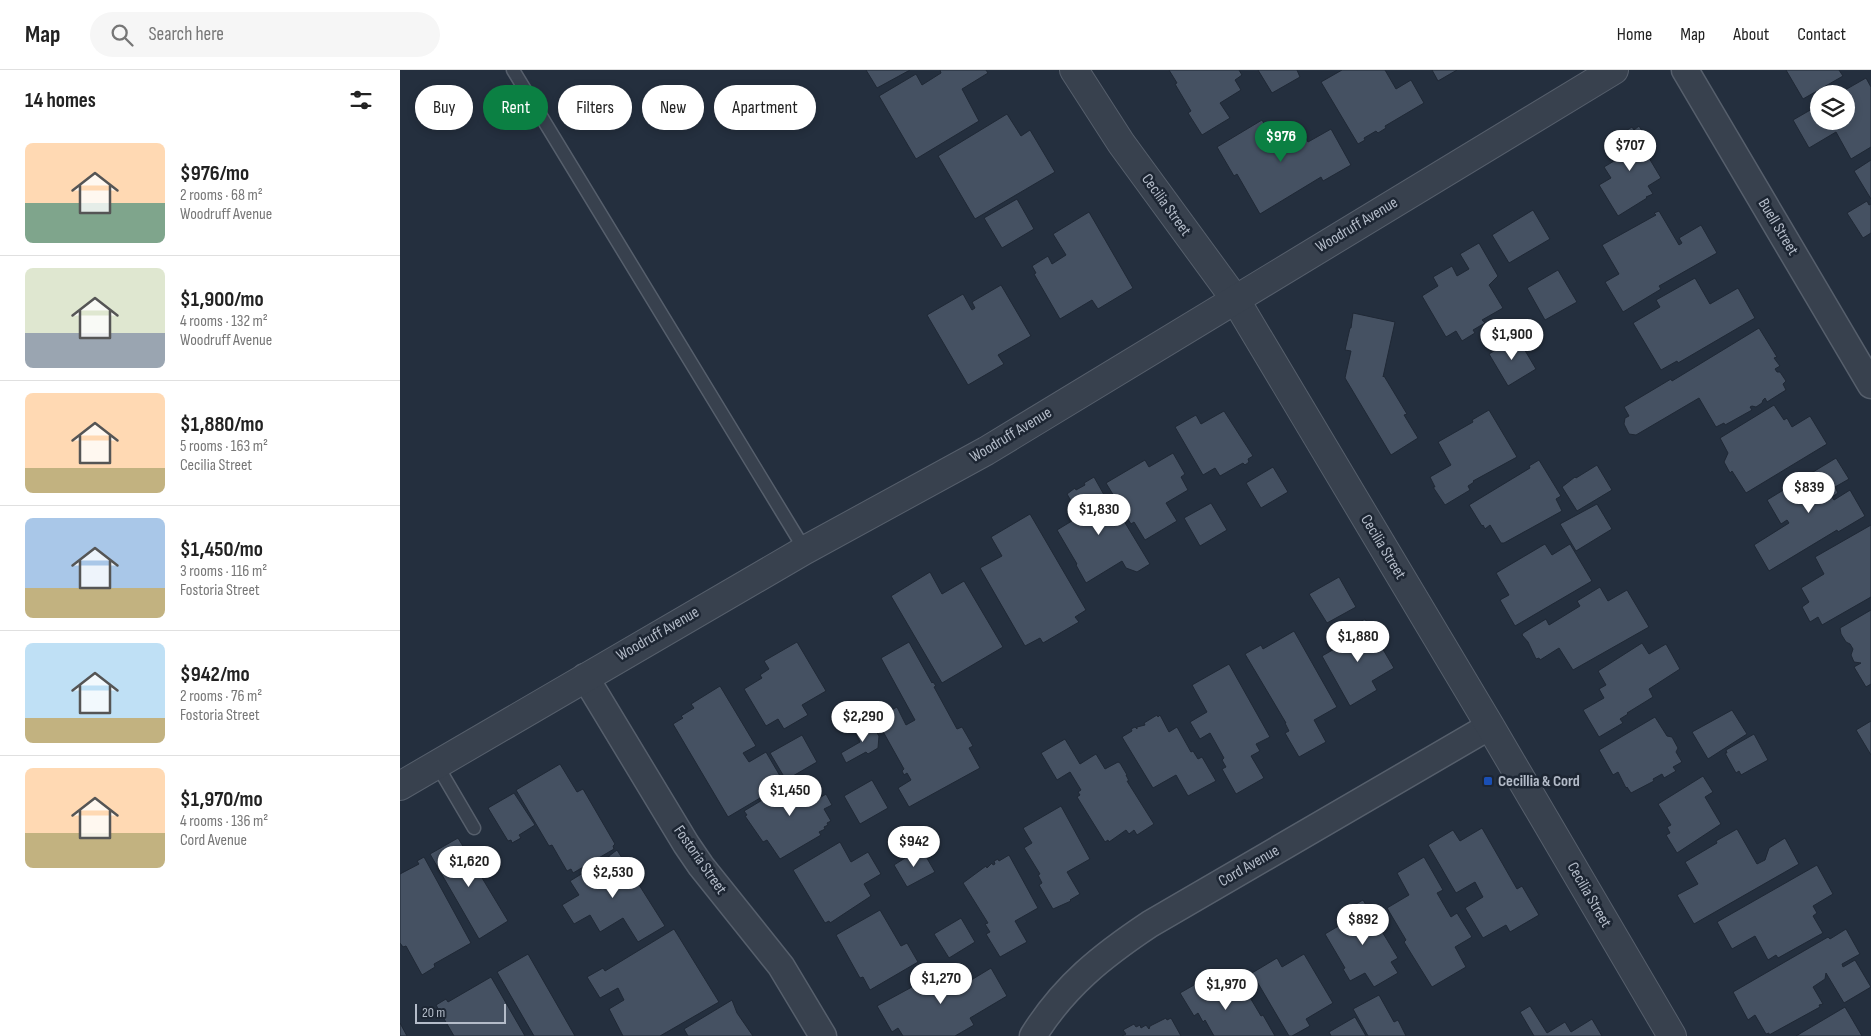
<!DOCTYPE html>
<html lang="en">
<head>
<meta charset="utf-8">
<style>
  :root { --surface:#fff; --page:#f6f6f6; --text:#222; --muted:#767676; --line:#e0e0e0; --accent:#0b8043 }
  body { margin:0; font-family:"Sofia Sans Condensed",sans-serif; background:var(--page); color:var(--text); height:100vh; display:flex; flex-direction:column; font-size:19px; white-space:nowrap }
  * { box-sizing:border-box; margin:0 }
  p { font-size:16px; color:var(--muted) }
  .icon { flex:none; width:28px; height:28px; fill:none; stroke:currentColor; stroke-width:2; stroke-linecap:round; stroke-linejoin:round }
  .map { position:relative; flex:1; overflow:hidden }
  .sheet { display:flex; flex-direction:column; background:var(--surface); width:400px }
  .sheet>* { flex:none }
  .top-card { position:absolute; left:15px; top:15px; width:475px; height:45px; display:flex; gap:10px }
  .buttons { position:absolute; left:1410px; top:15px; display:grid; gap:10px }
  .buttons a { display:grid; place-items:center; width:45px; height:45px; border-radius:50%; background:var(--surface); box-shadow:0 2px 8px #0003; font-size:25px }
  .scale { position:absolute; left:15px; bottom:12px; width:91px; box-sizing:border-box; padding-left:5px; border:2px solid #b4bcc9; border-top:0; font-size:14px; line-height:18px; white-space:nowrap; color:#b4bcc9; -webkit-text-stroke:4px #1d2633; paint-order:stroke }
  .price { position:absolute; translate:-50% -42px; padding:0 11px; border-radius:18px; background:#fff; color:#222; font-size:16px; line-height:32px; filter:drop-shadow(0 1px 2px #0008) }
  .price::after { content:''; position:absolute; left:50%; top:30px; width:15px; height:11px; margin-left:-8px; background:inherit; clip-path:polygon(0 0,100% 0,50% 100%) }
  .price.selected { background:var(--accent); color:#fff }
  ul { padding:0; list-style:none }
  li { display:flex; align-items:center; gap:15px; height:125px; padding:0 25px }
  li+li { border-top:1px solid var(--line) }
  li span { display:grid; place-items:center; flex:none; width:140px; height:100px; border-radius:8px; color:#555 }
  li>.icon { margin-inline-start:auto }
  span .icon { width:60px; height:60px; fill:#fffc; stroke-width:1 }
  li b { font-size:21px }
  h2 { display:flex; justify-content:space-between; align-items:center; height:60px; padding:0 25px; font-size:21px }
  .tag { padding:0 18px; border-radius:22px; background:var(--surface); box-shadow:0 2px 8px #0003; font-size:18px; line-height:45px }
  .tag.selected { background:var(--accent); color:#fff }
  header { display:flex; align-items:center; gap:30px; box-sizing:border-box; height:70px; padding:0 25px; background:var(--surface); border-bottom:1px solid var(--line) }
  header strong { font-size:24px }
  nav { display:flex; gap:28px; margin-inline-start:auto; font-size:18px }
  .search { width:350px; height:45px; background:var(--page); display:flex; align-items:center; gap:12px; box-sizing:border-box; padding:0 18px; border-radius:28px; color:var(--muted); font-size:19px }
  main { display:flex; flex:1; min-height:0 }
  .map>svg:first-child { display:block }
</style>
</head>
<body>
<header>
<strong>Map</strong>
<div class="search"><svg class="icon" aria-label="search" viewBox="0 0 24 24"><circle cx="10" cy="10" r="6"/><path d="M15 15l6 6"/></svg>Search here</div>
<nav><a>Home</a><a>Map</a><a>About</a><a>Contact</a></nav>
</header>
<main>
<section class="sheet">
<h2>14 homes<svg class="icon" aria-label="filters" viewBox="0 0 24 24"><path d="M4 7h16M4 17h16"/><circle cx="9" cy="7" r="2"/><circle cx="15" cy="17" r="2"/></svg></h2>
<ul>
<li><span style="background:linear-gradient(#ffd9b3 60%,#7fa58c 0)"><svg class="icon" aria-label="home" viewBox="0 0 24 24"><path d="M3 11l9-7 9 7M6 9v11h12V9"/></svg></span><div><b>$976/mo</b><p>2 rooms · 68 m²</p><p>Woodruff Avenue</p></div></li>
<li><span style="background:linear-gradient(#dfe7d0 65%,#9aa5b1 0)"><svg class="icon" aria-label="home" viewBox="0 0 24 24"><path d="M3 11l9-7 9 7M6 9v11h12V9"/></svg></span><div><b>$1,900/mo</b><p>4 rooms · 132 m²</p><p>Woodruff Avenue</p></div></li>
<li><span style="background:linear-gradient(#ffd9b3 75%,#c2b280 0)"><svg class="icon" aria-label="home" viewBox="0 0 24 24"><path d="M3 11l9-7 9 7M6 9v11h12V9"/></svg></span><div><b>$1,880/mo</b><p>5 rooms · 163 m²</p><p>Cecilia Street</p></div></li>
<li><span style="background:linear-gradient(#a9c7e8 70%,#c2b280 0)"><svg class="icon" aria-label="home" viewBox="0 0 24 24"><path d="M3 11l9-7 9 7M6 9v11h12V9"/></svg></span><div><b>$1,450/mo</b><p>3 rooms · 116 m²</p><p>Fostoria Street</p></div></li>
<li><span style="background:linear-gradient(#bfe0f5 75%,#c2b280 0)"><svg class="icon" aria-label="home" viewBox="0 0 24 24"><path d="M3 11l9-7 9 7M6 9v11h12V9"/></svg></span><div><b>$942/mo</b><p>2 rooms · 76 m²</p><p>Fostoria Street</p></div></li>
<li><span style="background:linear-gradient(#ffd9b3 65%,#c2b280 0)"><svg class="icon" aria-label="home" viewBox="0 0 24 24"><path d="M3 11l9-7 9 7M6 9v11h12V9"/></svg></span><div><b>$1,970/mo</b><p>4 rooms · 136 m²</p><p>Cord Avenue</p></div></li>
</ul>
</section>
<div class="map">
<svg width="1471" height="966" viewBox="0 0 1471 966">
  <rect width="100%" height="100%" fill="#242f3e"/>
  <!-- building -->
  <g fill="#455162" stroke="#1f2835">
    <path d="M 466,0 L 510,0 L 477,18 Z"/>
    <path d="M 540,0 L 586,0 L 588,3 L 562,19 L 579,51 L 516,89 L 479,26 L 516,4 L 522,15 L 541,3 Z"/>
    <path d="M 769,0 L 839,0 L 842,5 L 835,10 L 841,20 L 820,33 L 830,48 L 802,65 L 788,43 L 791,41 L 775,14 L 777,13 Z"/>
    <path d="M 858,0 L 897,0 L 900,7 L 872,23 Z"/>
    <path d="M 942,0 L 985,0 L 996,19 L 1011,10 L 1024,33 L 985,56 L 986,58 L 978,63 L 976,61 L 964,68 L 965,70 L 958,74 L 921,12 Z"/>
    <path d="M 1032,0 L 1057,0 L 1038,11 Z"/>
    <path d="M 1386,0 L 1439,0 L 1443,6 L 1403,29 Z"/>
    <path d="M 1466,8 L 1471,17 L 1471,77 L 1451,89 L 1436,62 L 1409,78 L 1393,50 L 1419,35 L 1419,51 L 1446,51 L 1446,24 L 1438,24 Z"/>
    <path d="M 607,44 L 621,66 L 630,60 L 655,102 L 575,149 L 538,86 Z"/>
    <path d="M 862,50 L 877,76 L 887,70 L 900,58 L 908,72 L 931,59 L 951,95 L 923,111 L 921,107 L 860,144 L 837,104 L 834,106 L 817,77 Z"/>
    <path d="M 1239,56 L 1250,74 L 1243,78 L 1261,108 L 1248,116 L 1253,124 L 1246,127 L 1247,128 L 1218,146 L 1199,115 L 1211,108 L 1204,97 L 1219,88 L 1210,73 L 1225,65 L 1224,62 L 1232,57 L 1234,60 Z"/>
    <path d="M 1471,90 L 1471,129 L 1454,101 Z"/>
    <path d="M 617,129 L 634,159 L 602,178 L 584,148 Z"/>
    <path d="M 1467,131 L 1469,135 L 1471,134 L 1471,163 L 1463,168 L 1447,143 Z"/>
    <path d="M 1133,140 L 1150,169 L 1109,193 L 1092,165 Z"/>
    <path d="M 1259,141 L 1279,175 L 1282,173 L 1279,168 L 1301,155 L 1317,183 L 1259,216 L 1261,219 L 1223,242 L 1205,212 L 1219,204 L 1202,175 L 1256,145 L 1254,143 Z"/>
    <path d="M 689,142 L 733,218 L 698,239 L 692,230 L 660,249 L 634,204 L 636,203 L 632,196 L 648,186 L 652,194 L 666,185 L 653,164 Z"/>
    <path d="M 1079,173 L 1098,206 L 1089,215 L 1103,238 L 1082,250 L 1085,253 L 1073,260 L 1075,263 L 1062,271 L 1056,261 L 1046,267 L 1022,226 L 1038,216 L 1033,207 L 1052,196 L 1057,206 L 1069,199 L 1060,184 Z"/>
    <path d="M 1158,200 L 1177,232 L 1145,250 L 1127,218 Z"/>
    <path d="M 1295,208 L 1310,234 L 1338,218 L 1355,248 L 1278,293 L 1277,291 L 1261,300 L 1233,253 L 1260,237 L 1256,230 Z"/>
    <path d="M 601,215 L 631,266 L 598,285 L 604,294 L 568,315 L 527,245 L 563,224 L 572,240 L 575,238 L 572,232 Z"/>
    <path d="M 953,243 L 995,252 L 983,307 L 984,306 L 1007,344 L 1004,345 L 1018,368 L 991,385 L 945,308 L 951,281 L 945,280 L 950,258 L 951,258 Z"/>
    <path d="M 1359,258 L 1377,287 L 1374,288 L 1380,296 L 1375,299 L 1377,302 L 1380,302 L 1386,311 L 1383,314 L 1386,320 L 1367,332 L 1365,328 L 1363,330 L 1362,333 L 1356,337 L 1352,336 L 1350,337 L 1352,340 L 1325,355 L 1324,353 L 1316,357 L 1299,328 L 1236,365 L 1229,364 L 1224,354 L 1225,348 L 1229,346 L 1224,337 L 1271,309 L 1272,311 Z"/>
    <path d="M 1117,267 L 1136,299 L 1108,316 L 1089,284 Z"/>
    <path d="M 1374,335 L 1384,350 L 1387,348 L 1392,357 L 1410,346 L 1427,374 L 1346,423 L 1332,401 L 1330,403 L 1324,392 L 1328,383 L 1320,368 Z"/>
    <path d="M 1089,340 L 1117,387 L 1073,411 L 1074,412 L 1068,416 L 1070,420 L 1045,435 L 1033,417 L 1035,417 L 1030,407 L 1051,395 L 1038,372 L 1073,352 L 1072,350 Z"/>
    <path d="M 824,341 L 853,386 L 848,389 L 849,392 L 845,395 L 843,393 L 820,406 L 815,398 L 803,405 L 775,357 L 796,345 L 801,354 Z"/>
    <path d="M 773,383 L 785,404 L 781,407 L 788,420 L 766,433 L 777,451 L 745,470 L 734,452 L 731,454 L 706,413 L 745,390 L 749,397 Z"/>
    <path d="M 1436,388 L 1449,409 L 1435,417 L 1438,423 L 1432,427 L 1434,430 L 1450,420 L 1465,446 L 1438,462 L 1437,460 L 1369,501 L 1354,475 L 1389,453 L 1387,450 L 1381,454 L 1367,430 Z"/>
    <path d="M 1139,390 L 1161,426 L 1156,429 L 1162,441 L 1104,473 L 1101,473 L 1090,455 L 1085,459 L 1083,455 L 1082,456 L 1069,435 L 1130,398 L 1129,396 Z"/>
    <path d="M 1197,395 L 1212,420 L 1177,441 L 1162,417 L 1175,407 L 1176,408 Z"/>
    <path d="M 873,397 L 888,422 L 861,438 L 846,413 Z"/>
    <path d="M 694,407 L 708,432 L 706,434 L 713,449 L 711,450 L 714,456 L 724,451 L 750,494 L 737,502 L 726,498 L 722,491 L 686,513 L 676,495 L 677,494 L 657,460 L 680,446 L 667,424 L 675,418 L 676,420 L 685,415 L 684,413 Z"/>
    <path d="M 811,433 L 827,460 L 800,476 L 784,448 Z"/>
    <path d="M 1197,434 L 1212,459 L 1176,481 L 1160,454 Z"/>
    <path d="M 630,444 L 686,540 L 675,547 L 679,552 L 643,573 L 640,568 L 625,576 L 580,498 L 602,486 L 591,467 Z"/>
    <path d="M 1471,455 L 1471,527 L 1422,555 L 1418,547 L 1410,552 L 1402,537 L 1409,532 L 1401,518 L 1424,504 L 1415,487 Z"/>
    <path d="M 1145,474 L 1152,485 L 1170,474 L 1192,511 L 1115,556 L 1100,530 L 1109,525 L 1096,503 Z"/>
    <path d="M 530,502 L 542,524 L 564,511 L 603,577 L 542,613 L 491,526 Z"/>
    <path d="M 939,507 L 956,537 L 927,553 L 909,524 Z"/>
    <path d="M 1200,517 L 1208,531 L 1227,520 L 1249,557 L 1173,600 L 1159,578 L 1140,590 L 1139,588 L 1136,589 L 1128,572 L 1122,565 L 1123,563 L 1146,549 L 1149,555 L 1180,536 L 1177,531 Z"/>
    <path d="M 1471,540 L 1471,614 L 1466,617 L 1454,597 L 1461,593 L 1454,592 L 1451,585 L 1453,579 L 1450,574 L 1446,572 L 1441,564 L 1440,558 Z"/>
    <path d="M 965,549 L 994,598 L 972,611 L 977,620 L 950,636 L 922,586 L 952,569 L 946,560 Z"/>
    <path d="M 894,561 L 937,637 L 914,650 L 926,672 L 899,687 L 885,663 L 889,661 L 885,653 L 886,653 L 845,584 L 861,575 L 863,579 Z"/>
    <path d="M 397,572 L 426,621 L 402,635 L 408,645 L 384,659 L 378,649 L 366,656 L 344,619 L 362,608 L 360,605 L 369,599 L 364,591 Z"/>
    <path d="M 509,572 L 532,613 L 533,612 L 536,616 L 534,617 L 557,659 L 562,657 L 573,676 L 569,678 L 580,698 L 509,737 L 498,718 L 511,710 L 507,703 L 504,705 L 502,701 L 504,699 L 476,649 L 497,637 L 506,655 L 515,650 L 481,588 Z"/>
    <path d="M 1242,573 L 1249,584 L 1266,574 L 1280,599 L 1249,619 L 1253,627 L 1227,643 L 1228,644 L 1220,649 L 1223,653 L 1199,667 L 1183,640 L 1204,628 L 1199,619 L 1206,615 L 1198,601 Z"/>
    <path d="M 829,594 L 870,667 L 856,674 L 860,681 L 851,686 L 864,708 L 836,724 L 822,699 L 826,697 L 822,690 L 824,688 L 810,663 L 800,669 L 790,652 L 807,642 L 792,615 Z"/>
    <path d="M 320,616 L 356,676 L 343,683 L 349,692 L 366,682 L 383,711 L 380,712 L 382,715 L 328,747 L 273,654 L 283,648 L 281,646 L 294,638 L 291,634 Z"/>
    <path d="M 1332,640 L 1347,664 L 1308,689 L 1292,662 Z"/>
    <path d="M 757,645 L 758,647 L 760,645 L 769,662 L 777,657 L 791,682 L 793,681 L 798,689 L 802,687 L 816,711 L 788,726 L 776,705 L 753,718 L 722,667 L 732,661 L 731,659 L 735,657 L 737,659 L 737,657 L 745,655 L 744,653 Z"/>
    <path d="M 1255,647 L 1267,666 L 1272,667 L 1278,678 L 1276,682 L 1282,692 L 1273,697 L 1276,701 L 1264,708 L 1262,704 L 1253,709 L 1254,711 L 1231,723 L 1227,717 L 1226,718 L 1218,702 L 1213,705 L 1199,680 Z"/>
    <path d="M 1471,651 L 1471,685 L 1456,660 Z"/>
    <path d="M 471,653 L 479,666 L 478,678 L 468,684 L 466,682 L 446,693 L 441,683 L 460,672 L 455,662 Z"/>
    <path d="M 1354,664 L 1368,690 L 1341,705 L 1339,701 L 1336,703 L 1325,683 L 1327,683 L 1326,680 Z"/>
    <path d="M 402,665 L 417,692 L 386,710 L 370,683 Z"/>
    <path d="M 665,669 L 680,694 L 696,684 L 705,699 L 718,692 L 720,693 L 727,705 L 726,705 L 729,711 L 727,711 L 754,754 L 737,765 L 734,760 L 729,764 L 726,760 L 709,772 L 708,770 L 705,772 L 677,727 L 680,725 L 678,722 L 681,720 L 670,702 L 657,710 L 641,683 Z"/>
    <path d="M 160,694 L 177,722 L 183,719 L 215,774 L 213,776 L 214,779 L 173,803 L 171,799 L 167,801 L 152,775 L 149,776 L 116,720 Z"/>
    <path d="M 404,705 L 418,729 L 426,724 L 432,735 L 424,739 L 431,751 L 427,753 L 428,755 L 424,757 L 425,759 L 419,762 L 421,765 L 380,789 L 367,770 L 363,772 L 345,746 L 347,745 L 344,741 Z"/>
    <path d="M 1303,706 L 1313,722 L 1305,727 L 1321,754 L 1277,783 L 1266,765 L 1270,763 L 1267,757 L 1271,755 L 1258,734 Z"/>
    <path d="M 472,710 L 488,738 L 460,754 L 444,726 Z"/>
    <path d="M 114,723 L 135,755 L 119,765 L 121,768 L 112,773 L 111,770 L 108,771 L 88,738 Z"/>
    <path d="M 661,736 L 690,789 L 667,802 L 680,824 L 670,830 L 671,831 L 653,839 L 639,815 L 642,813 L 638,805 L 640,804 L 624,778 L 632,773 L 623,758 Z"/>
    <path d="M 1082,758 L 1117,819 L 1122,816 L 1139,845 L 1110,862 L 1106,855 L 1083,868 L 1065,838 L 1083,827 L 1075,812 L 1056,823 L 1028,775 L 1053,760 L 1060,771 Z"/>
    <path d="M 1337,759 L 1357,794 L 1365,790 L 1369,778 L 1385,768 L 1399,794 L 1294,854 L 1277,825 L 1298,814 L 1285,792 L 1317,773 L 1316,771 Z"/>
    <path d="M 58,768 L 108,851 L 79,869 L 30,784 Z"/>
    <path d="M 440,772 L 451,792 L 468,782 L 481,804 L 464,814 L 471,826 L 430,853 L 429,851 L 425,853 L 393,800 Z"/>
    <path d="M 521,778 L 535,802 L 507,817 L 494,795 Z"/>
    <path d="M 217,780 L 265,856 L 238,872 L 223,848 L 200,862 L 190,845 L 174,854 L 162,835 L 179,825 L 170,811 L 209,787 L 209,786 Z"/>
    <path d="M 609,785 L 638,838 L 615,851 L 627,872 L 600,887 L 586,864 L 590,862 L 585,854 L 588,853 L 563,813 L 586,796 L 587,798 L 592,793 L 593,795 L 595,794 L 594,791 L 598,789 L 599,791 Z"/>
    <path d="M 24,787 L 71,873 L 34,894 L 35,897 L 22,905 L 6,876 L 3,877 L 0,873 L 0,804 L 19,794 L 17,791 Z"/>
    <path d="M 1024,787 L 1043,820 L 1037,823 L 1051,847 L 1057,843 L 1072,867 L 1055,877 L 1066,897 L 1032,917 L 1004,872 L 1006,870 L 987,838 L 1009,825 L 997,803 Z"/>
    <path d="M 1417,795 L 1433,824 L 1413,836 L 1417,843 L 1413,846 L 1423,863 L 1378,888 L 1376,885 L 1368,890 L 1355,866 L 1332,879 L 1317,852 Z"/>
    <path d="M 963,830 L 998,888 L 991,892 L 998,903 L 974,917 L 965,903 L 950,911 L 943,899 L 945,898 L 925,864 L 947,851 L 942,842 Z"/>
    <path d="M 480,840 L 501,876 L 507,873 L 518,892 L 470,920 L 463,907 L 460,908 L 436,865 Z"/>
    <path d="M 561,848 L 575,872 L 549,888 L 534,864 Z"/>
    <path d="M 274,859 L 319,932 L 260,966 L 223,966 L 209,939 L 224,930 L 218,918 L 200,928 L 187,907 L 203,898 L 205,901 Z"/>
    <path d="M 1446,859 L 1460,884 L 1442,894 L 1443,897 L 1455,890 L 1471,917 L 1444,933 L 1426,903 L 1425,909 L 1413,917 L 1423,934 L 1419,935 L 1420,937 L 1369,965 L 1369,963 L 1366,964 L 1355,945 L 1348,950 L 1333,922 L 1428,867 L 1430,869 Z"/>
    <path d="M 128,884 L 175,966 L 134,966 L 97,902 Z"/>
    <path d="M 904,884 L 933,933 L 906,949 L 910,956 L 892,966 L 889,966 L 852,903 L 877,888 L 882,897 Z"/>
    <path d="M 591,898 L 607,926 L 570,948 L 574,955 L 555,966 L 503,966 L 498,958 L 492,962 L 477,936 L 545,899 L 560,924 L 566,921 L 563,915 Z"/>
    <path d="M 91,907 L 125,966 L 54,966 L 36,935 L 46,929 L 48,932 Z"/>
    <path d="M 808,907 L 820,927 L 842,914 L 861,946 L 863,945 L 875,966 L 814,966 L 805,950 L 803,952 L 798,943 L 794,946 L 780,923 Z"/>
    <path d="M 979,925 L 994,952 L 998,950 L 1006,966 L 968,966 L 953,939 Z"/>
    <path d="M 332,930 L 337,943 L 353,966 L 288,966 L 284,959 Z"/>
    <path d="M 1130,936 L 1147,963 L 1165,952 L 1171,962 L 1192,949 L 1202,966 L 1134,966 L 1120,942 Z"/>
    <path d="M 1445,937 L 1462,966 L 1396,966 Z"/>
    <path d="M 955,947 L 966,966 L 931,966 L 929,962 Z"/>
    <path d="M 766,948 L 767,950 L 771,948 L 781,966 L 722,966 L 726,964 L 723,960 L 734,954 L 736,957 L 740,955 L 741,958 L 746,955 L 749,959 L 750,956 Z"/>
    <path d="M 0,953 L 7,966 L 0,966 Z"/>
  </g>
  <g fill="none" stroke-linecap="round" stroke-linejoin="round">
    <defs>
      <g id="service">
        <path d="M 113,0 L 405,480"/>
        <path d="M 37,695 L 74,758"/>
      </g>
      <g id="minor">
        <path d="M 1285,0 L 1471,315"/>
        <path d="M 185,607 L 286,774 L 301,796 L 381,896 L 423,966"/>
        <path d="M 633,966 C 664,916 702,886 750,854 L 1090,656"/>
      </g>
      <g id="tertiary">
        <path d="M 674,0 L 721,73 L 835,229 L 1090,656 L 1272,966"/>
        <path d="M 0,716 L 405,480 L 586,381 L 1214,0"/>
      </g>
    </defs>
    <!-- service casing -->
    <use href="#service" stroke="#565f6c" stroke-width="15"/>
    <!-- minor casing -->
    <use href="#minor" stroke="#565f6c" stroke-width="29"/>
    <!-- tertiary casing -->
    <use href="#tertiary" stroke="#565f6c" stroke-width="30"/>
    <!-- service -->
    <use href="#service" stroke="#38414e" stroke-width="12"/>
    <!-- minor -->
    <use href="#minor" stroke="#38414e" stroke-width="26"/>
    <!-- tertiary -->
    <use href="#tertiary" stroke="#38414e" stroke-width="28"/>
  </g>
  <!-- markers -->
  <rect fill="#1a4fb4" stroke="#1d2633" stroke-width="2" x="1083" y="706" width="10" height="10" rx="2.5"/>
  <g text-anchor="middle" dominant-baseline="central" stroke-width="5" stroke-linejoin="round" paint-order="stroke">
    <!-- street labels -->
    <g font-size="16" fill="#b4bcc9" stroke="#1d2633">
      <text transform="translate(766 135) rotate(54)">Cecilia Street</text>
      <text transform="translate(957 155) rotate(-31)">Woodruff Avenue</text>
      <text transform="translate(1378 157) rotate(59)">Buell Street</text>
      <text transform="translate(611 365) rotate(-31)">Woodruff Avenue</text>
      <text transform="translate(983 477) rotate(59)">Cecilia Street</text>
      <text transform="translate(258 564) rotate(-30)">Woodruff Avenue</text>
      <text transform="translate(300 790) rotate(55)">Fostoria Street</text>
      <text transform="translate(849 796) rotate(-30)">Cord Avenue</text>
      <text transform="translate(1189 825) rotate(60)">Cecilia Street</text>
    </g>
    <!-- poi labels -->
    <g font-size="16" font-weight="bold" fill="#b4bcc9" stroke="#1d2633" text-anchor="start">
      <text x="1098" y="711">Cecillia &amp; Cord</text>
    </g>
  </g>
</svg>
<div class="buttons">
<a><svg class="icon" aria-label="layers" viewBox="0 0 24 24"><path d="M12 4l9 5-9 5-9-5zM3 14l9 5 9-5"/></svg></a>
</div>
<div class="scale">20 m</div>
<b class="price selected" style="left:881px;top:93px">$976</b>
<b class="price" style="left:1230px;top:102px">$707</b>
<b class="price" style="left:1112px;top:291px">$1,900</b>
<b class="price" style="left:1409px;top:444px">$839</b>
<b class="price" style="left:699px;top:466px">$1,830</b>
<b class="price" style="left:958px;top:593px">$1,880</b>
<b class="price" style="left:463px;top:673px">$2,290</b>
<b class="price" style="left:390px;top:747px">$1,450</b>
<b class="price" style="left:514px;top:798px">$942</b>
<b class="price" style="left:69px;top:818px">$1,620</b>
<b class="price" style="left:213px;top:829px">$2,530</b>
<b class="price" style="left:963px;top:876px">$892</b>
<b class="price" style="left:541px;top:935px">$1,270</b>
<b class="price" style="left:826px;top:941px">$1,970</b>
<div class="top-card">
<a class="tag">Buy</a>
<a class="tag selected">Rent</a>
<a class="tag">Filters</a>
<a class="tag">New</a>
<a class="tag">Apartment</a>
</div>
</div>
</main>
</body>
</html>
